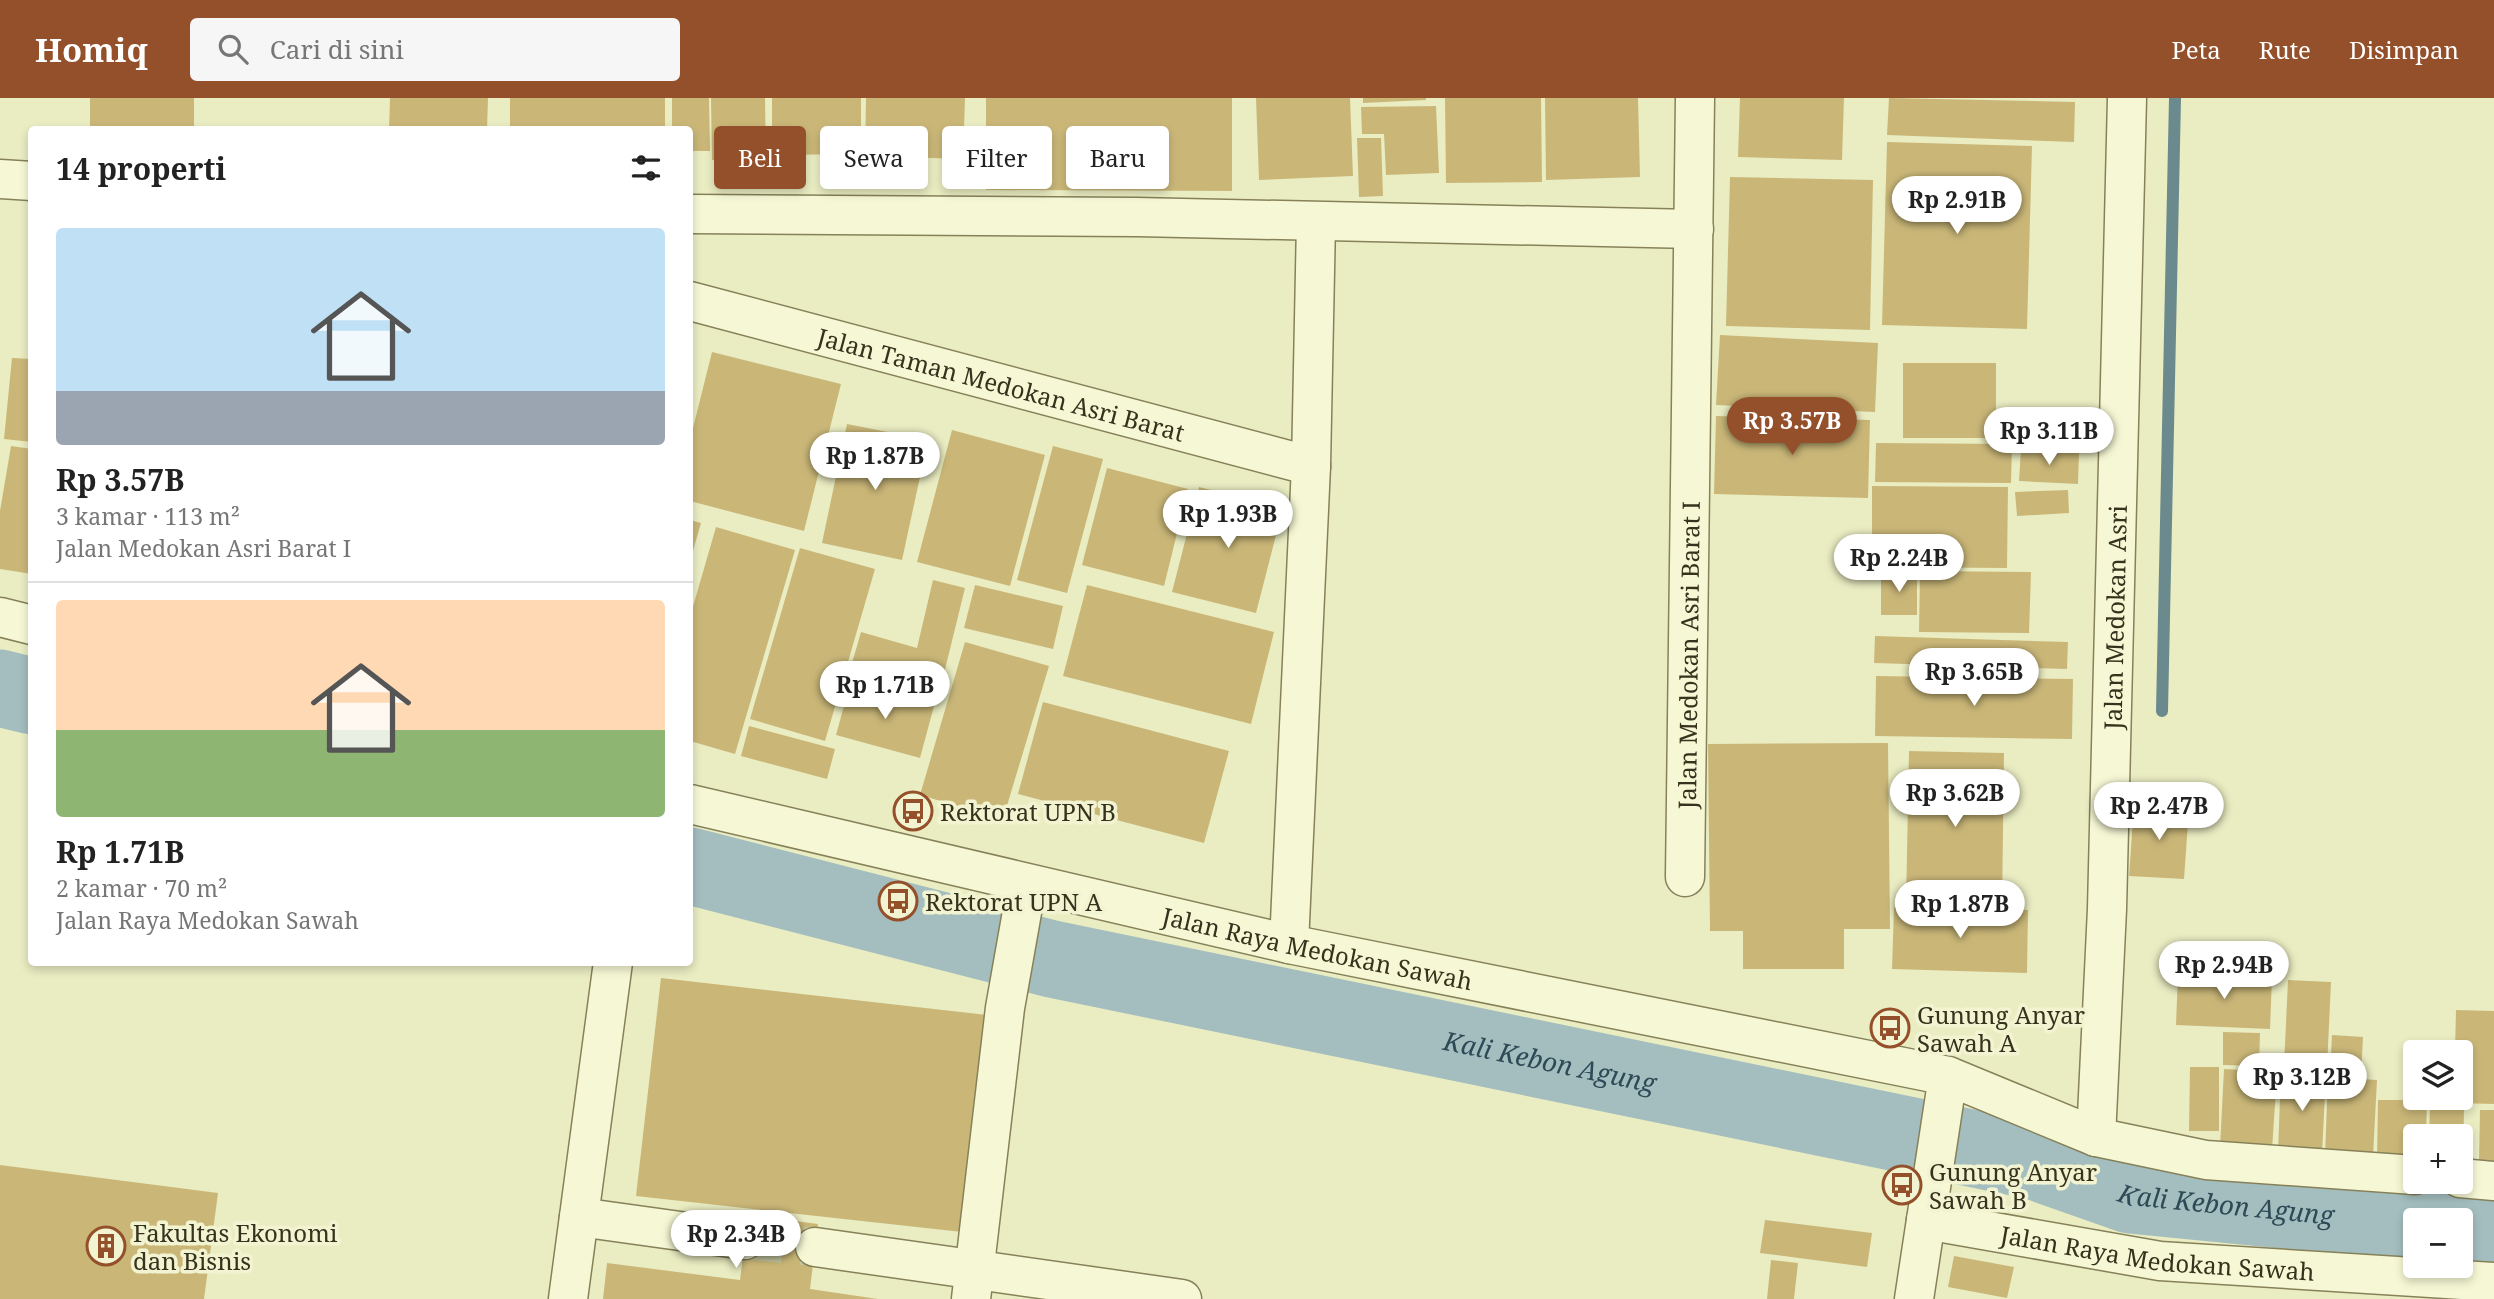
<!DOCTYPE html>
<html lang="id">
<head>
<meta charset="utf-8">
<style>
  :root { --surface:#fff; --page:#f6f6f6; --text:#222; --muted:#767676; --line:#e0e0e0; --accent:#944f2b }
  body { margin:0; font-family:"Noto Serif",serif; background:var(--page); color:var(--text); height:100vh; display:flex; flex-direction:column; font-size:26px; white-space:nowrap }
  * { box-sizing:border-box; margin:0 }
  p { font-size:23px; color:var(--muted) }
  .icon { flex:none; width:38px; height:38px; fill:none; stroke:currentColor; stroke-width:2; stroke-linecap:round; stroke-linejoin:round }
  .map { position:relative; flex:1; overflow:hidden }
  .side { position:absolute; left:28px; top:28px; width:665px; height:840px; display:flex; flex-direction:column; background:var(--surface); border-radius:7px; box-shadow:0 4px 10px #0003 }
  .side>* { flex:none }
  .guide { position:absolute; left:714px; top:28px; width:665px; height:63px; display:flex; gap:14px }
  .buttons { position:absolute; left:2403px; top:942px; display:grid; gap:14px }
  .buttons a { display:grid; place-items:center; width:70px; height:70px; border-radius:7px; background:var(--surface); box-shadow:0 4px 10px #0003; font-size:35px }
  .price { position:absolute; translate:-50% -60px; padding:0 16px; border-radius:24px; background:#fff; color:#222; font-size:23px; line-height:46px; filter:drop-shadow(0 2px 4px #0008) }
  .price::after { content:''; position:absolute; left:50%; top:42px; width:21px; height:16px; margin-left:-10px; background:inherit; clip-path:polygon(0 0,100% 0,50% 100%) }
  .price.current { background:var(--accent); color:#fff }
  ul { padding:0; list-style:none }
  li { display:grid; align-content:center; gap:14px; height:371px; padding:0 28px }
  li+li { border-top:2px solid var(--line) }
  li span { display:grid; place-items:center; height:217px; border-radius:7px; color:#555 }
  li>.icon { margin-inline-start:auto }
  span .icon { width:126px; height:126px; fill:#fffc; stroke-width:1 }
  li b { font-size:30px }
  h2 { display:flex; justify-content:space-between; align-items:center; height:84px; padding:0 28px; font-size:30px }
  .chip { padding:0 24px; border-radius:7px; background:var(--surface); box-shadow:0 4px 10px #0003; font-size:24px; line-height:63px }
  .chip.current { background:var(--accent); color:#fff }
  header { display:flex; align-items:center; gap:42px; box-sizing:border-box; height:98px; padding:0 35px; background:var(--accent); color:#fff }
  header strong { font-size:33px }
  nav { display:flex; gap:38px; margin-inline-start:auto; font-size:24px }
  .search { width:490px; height:63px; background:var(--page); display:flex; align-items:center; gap:18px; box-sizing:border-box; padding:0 24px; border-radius:7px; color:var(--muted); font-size:26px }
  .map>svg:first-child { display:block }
</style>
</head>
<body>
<header>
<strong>Homiq</strong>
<div class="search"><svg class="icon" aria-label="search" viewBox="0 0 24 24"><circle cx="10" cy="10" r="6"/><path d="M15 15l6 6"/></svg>Cari di sini</div>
<nav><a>Peta</a><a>Rute</a><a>Disimpan</a></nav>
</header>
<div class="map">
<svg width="2494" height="1201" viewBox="0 0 2494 1201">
  <rect width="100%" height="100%" fill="#eaedc2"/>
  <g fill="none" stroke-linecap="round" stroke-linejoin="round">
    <!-- stream -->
    <path stroke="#6b8a8d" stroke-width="12" d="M 2162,613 L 2175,0"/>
    <!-- river -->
    <g stroke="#a4bebf" stroke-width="77">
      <path d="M 0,590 L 32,598"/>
      <path id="s1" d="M 690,768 L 1052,861 L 2034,1063 L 2130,1097 L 2415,1125"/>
      <path d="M 2460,1129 L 2494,1131"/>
    </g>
  </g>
  <!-- building -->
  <g fill="#cab778">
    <rect x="90" y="0" width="104" height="32"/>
    <path d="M 390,0 L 488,0 L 487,32 L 389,32 Z"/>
    <rect x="510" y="0" width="155" height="32"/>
    <path d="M 672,0 L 709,0 L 710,53 L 690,53 L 690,32 L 672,32 Z"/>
    <path d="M 711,0 L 765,0 L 766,61 L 712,62 Z"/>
    <path d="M 772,0 L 861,0 L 861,56 L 772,57 Z"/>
    <path d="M 866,0 L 965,0 L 963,61 L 865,58 Z"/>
    <path d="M 986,0 L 1232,0 L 1232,93 L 986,92 Z"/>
    <path d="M 1256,0 L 1350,0 L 1353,78 L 1259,82 Z"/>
    <path d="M 1363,0 L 1426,0 L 1426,2 L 1363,5 Z"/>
    <path d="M 1445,0 L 1541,0 L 1542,84 L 1446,85 Z"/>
    <path d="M 1545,0 L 1638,0 L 1640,79 L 1546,82 Z"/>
    <path d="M 1740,0 L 1844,0 L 1842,62 L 1738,59 Z"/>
    <path d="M 1889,0 L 2075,4 L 2074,44 L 1887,37 Z"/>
    <path d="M 1436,8 L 1439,75 L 1386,77 L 1384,36 L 1362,36 L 1361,9 Z"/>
    <path d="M 1357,40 L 1381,40 L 1383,98 L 1359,99 Z"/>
    <path d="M 1887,44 L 2032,48 L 2027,231 L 1882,227 Z"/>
    <path d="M 1730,79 L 1873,82 L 1870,232 L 1726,228 Z"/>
    <path d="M 1720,237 L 1878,245 L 1875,314 L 1716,307 Z"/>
    <path d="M 712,254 L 841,286 L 804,433 L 690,403 L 690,342 Z"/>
    <path d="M 12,260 L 32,261 L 32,344 L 4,341 Z"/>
    <rect x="1903" y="265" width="93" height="75"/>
    <path d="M 1716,318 L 1870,322 L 1868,400 L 1714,396 Z"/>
    <path d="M 847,326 L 928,342 L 902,462 L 822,445 Z"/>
    <path d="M 952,332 L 1045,357 L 1010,488 L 917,464 Z"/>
    <path d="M 1876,345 L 2012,346 L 2011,385 L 1875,384 Z"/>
    <path d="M 11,348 L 32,351 L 32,476 L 0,471 L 0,413 Z"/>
    <path d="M 1053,348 L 1103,361 L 1067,495 L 1017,482 Z"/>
    <path d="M 2021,351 L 2079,354 L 2078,386 L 2019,383 Z"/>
    <path d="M 1107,370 L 1188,391 L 1164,488 L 1082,467 Z"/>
    <path d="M 1872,388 L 2008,389 L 2007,470 L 1872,469 Z"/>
    <path d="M 1199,389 L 1283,410 L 1256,515 L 1172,494 Z"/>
    <path d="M 2068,392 L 2069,415 L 2017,418 L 2015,394 Z"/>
    <path d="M 690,422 L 701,425 L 690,463 Z"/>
    <path d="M 716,429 L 795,452 L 735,656 L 690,643 L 690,519 Z"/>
    <path d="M 800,450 L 875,471 L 825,643 L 750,621 Z"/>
    <path d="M 1920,473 L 2031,474 L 2029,535 L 1919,534 Z"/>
    <rect x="1881" y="475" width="36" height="42"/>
    <path d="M 933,482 L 965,490 L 937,604 L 848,579 L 861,534 L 917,550 Z"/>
    <path d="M 975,487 L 1063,508 L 1053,551 L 964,530 Z"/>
    <path d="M 1087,487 L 1274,534 L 1251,626 L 1063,578 Z"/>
    <path d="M 1875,538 L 2068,544 L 2067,571 L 1874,565 Z"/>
    <path d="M 965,544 L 1049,568 L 1003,721 L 920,697 Z"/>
    <path d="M 1876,578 L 2073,581 L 2072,641 L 1875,638 Z"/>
    <path d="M 850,586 L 934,608 L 920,660 L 836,637 Z"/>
    <path d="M 1043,604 L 1229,653 L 1204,745 L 1018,696 Z"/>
    <path d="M 749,628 L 835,651 L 827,681 L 741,658 Z"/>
    <path d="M 1888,645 L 1890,831 L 1844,831 L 1844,871 L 1743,871 L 1743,833 L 1710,833 L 1708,646 Z"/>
    <path d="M 1909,653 L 2004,655 L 2002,809 L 1906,807 Z"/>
    <path d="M 2134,707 L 2189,711 L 2184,781 L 2129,778 Z"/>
    <path d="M 1894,809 L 2028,812 L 2027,875 L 1892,871 Z"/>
    <path d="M 2178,876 L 2272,879 L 2270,931 L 2176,927 Z"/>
    <path d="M 661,880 L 987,917 L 962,1134 L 636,1098 Z"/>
    <path d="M 2288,882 L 2331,884 L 2327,970 L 2284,968 Z"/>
    <path d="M 2456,912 L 2494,913 L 2494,1006 L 2455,1005 L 2455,999 L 2460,999 L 2460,954 L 2455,954 Z"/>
    <path d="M 2223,934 L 2260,935 L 2259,968 L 2223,967 Z"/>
    <path d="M 2332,937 L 2363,939 L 2361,977 L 2330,975 Z"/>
    <path d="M 2190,969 L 2219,969 L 2219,1033 L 2189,1033 Z"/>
    <path d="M 2224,971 L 2277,974 L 2272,1053 L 2220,1050 Z"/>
    <path d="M 2281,973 L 2326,974 L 2322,1057 L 2278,1055 Z"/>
    <path d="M 2328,979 L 2377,982 L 2373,1059 L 2325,1057 Z"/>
    <path d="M 2378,1002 L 2427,1002 L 2426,1038 L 2415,1038 L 2415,1061 L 2377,1061 Z"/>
    <path d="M 2430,1010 L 2464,1011 L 2463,1064 L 2460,1064 L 2460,1038 L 2429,1038 Z"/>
    <path d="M 2480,1012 L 2494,1012 L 2494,1064 L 2479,1064 Z"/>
    <path d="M 0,1067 L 218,1095 L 204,1201 L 0,1201 Z"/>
    <path d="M 748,1117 L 818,1126 L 810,1191 L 878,1201 L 603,1201 L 607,1165 L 740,1182 Z"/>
    <path d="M 1765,1122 L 1872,1135 L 1867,1169 L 1760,1155 Z"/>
    <path d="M 1954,1158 L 2014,1169 L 2007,1200 L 1948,1189 Z"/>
    <path d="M 1771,1162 L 1798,1165 L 1794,1201 L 1767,1201 Z"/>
  </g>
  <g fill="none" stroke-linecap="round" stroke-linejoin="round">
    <!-- minor-tunnel -->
    <path stroke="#c6c8a1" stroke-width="38" stroke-dasharray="38 19" stroke-linecap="butt" d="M 745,1142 L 815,1149"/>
    <defs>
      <g id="minor">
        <path d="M 0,81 L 32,83"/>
        <path d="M 690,116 L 1137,119 L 1694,131"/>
        <path id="s2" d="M 690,203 L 1311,368"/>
        <path d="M 0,519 L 32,527"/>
        <path id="s3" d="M 690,706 L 1289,846 L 1948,978 L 2096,1039 L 2206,1062 L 2415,1077"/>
        <path id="s4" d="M 1685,779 L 1695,0"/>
        <path d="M 1289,846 L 1311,368 L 1316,124"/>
        <path id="s5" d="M 1948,978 L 1926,1122 L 2160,1163 L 2494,1184"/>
        <path id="s6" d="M 2096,1039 L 2107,811 L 2127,0"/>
        <path d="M 2460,1080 L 2494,1083"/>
        <path d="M 579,1119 L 745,1142"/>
        <path d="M 815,1149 L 1182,1201"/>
        <path d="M 568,1201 L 613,864"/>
        <path d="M 971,1201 L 1005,910 L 1027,786"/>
        <path d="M 1914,1201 L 1926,1122"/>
      </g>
    </defs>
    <!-- minor casing -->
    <use href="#minor" stroke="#868159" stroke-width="41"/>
    <!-- minor -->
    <use href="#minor" stroke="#f6f8d5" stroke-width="38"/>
  </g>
  <!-- icons -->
  <defs>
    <symbol id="bus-ring" viewBox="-11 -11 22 22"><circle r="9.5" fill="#f2f4d1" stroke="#944f2b" stroke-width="1.5"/><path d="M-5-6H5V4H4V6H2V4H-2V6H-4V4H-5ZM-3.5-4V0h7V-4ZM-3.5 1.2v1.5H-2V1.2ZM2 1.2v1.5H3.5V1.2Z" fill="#944f2b"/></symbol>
    <symbol id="building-ring" viewBox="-11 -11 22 22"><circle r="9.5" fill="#f2f4d1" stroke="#944f2b" stroke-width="1.5"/><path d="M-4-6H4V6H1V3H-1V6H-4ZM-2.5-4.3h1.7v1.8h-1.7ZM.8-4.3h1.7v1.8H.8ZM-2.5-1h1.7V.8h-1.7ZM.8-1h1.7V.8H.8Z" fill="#944f2b"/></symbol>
  </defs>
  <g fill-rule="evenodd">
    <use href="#bus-ring" x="891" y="691" width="44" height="44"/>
    <use href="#bus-ring" x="876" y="781" width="44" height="44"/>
    <use href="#bus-ring" x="1868" y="908" width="44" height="44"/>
    <use href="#bus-ring" x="1880" y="1065" width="44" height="44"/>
    <use href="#building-ring" x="84" y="1126" width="44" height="44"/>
  </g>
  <g text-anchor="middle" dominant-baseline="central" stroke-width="7" stroke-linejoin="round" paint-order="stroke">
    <!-- street labels -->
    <g font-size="24" fill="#36321d" stroke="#f2f4d1">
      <text stroke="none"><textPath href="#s2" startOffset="322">Jalan Taman Medokan Asri Barat</textPath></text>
      <text stroke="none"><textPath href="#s6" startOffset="520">Jalan Medokan Asri</textPath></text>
      <text stroke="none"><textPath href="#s4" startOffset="222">Jalan Medokan Asri Barat I</textPath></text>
      <text stroke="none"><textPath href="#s3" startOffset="644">Jalan Raya Medokan Sawah</textPath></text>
      <text stroke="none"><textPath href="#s5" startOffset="380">Jalan Raya Medokan Sawah</textPath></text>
    </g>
    <!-- poi labels -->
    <g font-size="24" fill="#36321d" stroke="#f2f4d1" text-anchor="start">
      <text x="940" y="713">Rektorat UPN B</text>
      <text x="925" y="803">Rektorat UPN A</text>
      <text x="1917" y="916">Gunung Anyar<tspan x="1917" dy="28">Sawah A</tspan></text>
      <text x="1929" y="1073">Gunung Anyar<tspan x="1929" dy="28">Sawah B</tspan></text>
      <text x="133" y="1134">Fakultas Ekonomi<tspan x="133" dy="28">dan Bisnis</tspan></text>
    </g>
    <!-- water labels -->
    <g font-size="26" font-style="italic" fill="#2d4a56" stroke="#f2f4d1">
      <text stroke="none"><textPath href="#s1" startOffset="882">Kali Kebon Agung</textPath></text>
      <text stroke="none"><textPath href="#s1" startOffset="1575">Kali Kebon Agung</textPath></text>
    </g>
  </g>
</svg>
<div class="buttons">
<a><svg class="icon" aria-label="layers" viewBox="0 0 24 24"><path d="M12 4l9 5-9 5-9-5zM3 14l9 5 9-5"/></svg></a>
<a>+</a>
<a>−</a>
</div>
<b class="price" style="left:1957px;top:138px">Rp 2.91B</b>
<b class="price current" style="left:1792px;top:359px">Rp 3.57B</b>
<b class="price" style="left:2049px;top:369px">Rp 3.11B</b>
<b class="price" style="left:875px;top:394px">Rp 1.87B</b>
<b class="price" style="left:1228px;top:452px">Rp 1.93B</b>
<b class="price" style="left:1899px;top:496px">Rp 2.24B</b>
<b class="price" style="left:1974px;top:610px">Rp 3.65B</b>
<b class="price" style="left:885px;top:623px">Rp 1.71B</b>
<b class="price" style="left:1955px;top:731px">Rp 3.62B</b>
<b class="price" style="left:2159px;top:744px">Rp 2.47B</b>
<b class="price" style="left:1960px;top:842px">Rp 1.87B</b>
<b class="price" style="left:2224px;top:903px">Rp 2.94B</b>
<b class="price" style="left:2302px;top:1015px">Rp 3.12B</b>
<b class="price" style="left:736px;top:1172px">Rp 2.34B</b>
<div class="guide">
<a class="chip current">Beli</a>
<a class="chip">Sewa</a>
<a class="chip">Filter</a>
<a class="chip">Baru</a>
</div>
<section class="side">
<h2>14 properti<svg class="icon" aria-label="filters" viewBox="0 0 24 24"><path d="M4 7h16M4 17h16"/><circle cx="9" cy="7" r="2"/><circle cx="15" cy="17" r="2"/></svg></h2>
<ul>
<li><span style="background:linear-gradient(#bfe0f5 75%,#9aa5b1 0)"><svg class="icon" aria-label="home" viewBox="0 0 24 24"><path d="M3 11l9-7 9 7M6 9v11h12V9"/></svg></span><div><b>Rp 3.57B</b><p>3 kamar · 113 m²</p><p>Jalan Medokan Asri Barat I</p></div></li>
<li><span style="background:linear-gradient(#ffd9b3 60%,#8fb573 0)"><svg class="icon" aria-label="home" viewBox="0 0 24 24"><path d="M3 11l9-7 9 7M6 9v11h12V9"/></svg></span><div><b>Rp 1.71B</b><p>2 kamar · 70 m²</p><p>Jalan Raya Medokan Sawah</p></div></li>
</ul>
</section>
</div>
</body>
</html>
